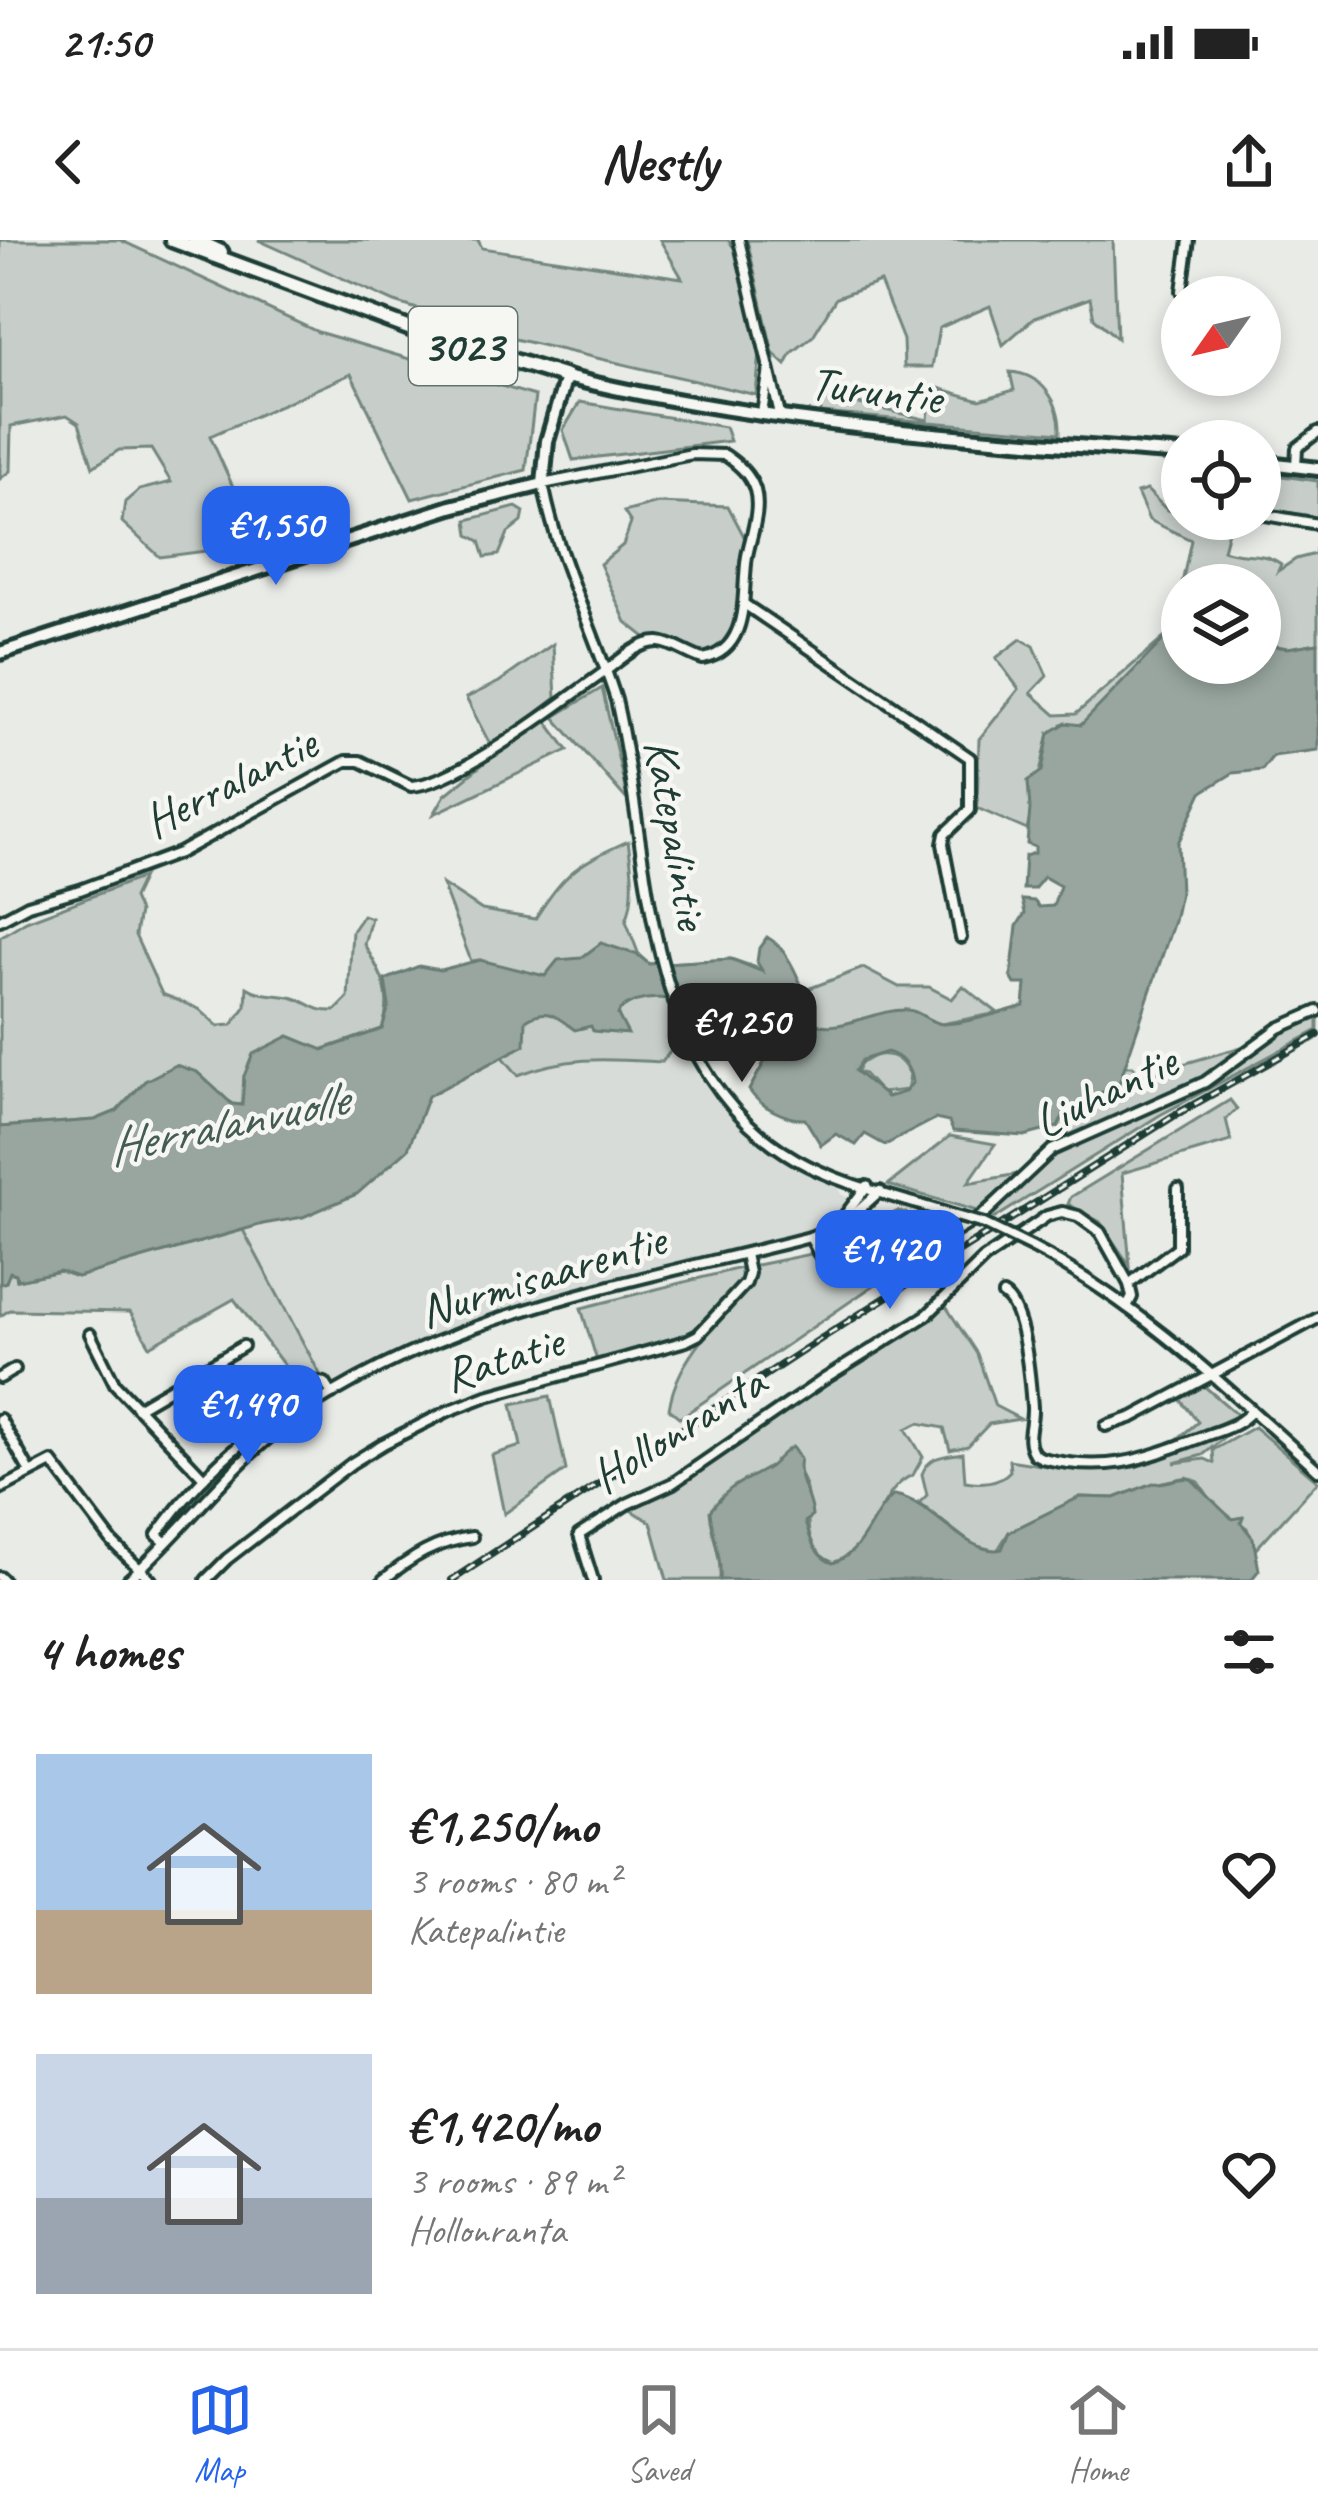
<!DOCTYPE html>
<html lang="en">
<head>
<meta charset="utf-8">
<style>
  :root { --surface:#fff; --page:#f6f6f6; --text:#222; --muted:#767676; --line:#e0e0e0; --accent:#2563eb }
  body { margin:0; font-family:Caveat,sans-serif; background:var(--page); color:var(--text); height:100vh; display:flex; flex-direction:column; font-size:45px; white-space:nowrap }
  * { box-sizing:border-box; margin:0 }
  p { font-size:39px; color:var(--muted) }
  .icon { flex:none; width:66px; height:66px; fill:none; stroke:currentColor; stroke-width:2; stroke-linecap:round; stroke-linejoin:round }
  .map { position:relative; height:1340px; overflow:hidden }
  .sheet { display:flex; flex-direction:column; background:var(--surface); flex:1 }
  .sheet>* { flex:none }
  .needle { width:78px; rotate:236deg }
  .fabs { position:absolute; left:1161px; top:36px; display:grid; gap:24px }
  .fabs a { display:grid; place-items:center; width:120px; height:120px; border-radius:50%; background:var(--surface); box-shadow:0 6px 18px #0003; font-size:60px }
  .price { position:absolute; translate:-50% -102px; padding:0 27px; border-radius:24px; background:var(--accent); color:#fff; font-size:39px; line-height:78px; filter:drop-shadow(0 3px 6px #0008) }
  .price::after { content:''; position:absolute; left:50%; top:72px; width:36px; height:27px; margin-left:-18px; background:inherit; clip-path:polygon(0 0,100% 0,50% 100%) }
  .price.on { background:#222; color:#fff }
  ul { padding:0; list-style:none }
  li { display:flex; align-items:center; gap:36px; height:300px; padding:0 36px }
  li span { display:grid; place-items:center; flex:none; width:336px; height:240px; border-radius:0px; color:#555 }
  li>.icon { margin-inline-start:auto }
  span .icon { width:144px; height:144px; fill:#fffc; stroke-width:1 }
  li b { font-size:51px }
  h2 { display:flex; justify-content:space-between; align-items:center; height:144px; padding:0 36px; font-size:51px }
  .status { display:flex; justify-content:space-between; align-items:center; height:84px; padding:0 60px; background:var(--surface); direction:ltr }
  .status svg { height:33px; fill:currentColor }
  header { display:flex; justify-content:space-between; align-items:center; height:156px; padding:0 36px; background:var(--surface); font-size:54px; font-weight:800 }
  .tabs { display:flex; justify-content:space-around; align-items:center; height:168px; border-top:3px solid var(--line); background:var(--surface); font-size:33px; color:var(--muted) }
  .tabs a { display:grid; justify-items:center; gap:6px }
  .tabs .on { color:var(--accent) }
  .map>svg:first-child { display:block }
</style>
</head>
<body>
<div class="status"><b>21:50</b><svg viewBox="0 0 49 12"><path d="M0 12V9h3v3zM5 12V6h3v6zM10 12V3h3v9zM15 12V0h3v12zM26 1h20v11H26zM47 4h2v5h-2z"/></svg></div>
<header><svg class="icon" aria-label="back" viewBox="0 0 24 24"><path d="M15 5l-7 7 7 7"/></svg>Nestly<svg class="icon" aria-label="share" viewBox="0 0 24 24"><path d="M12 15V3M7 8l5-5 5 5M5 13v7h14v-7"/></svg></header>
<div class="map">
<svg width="1318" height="1340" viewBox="0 0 1318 1340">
  <rect width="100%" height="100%" fill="#e9ebe7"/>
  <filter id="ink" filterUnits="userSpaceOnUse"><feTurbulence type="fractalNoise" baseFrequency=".00833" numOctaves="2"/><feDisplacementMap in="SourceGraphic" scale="24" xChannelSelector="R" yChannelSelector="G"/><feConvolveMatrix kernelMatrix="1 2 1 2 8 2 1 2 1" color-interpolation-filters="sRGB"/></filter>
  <g filter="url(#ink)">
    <!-- built -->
    <path fill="#d8dcd8" d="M 670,760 L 682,802 L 715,856 L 760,902 L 792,924 L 836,944 L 841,954 L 853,960 L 843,973 L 812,989 L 476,1079 L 397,1112 L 335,1146 L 321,1136 L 243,990 L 263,984 L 408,909 L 428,856 L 525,805 Z"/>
    <!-- green -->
    <g fill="#c7cec9" stroke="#73867e" stroke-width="3">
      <path d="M 0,0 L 120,0 L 318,92 L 535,156 L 526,230 L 412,259 L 351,134 L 210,196 L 262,311 L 249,322 L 246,315 L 221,309 L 160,317 L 122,282 L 125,262 L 139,250 L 171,242 L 151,209 L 119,210 L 93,227 L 79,183 L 67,175 L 11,186 L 10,231 L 0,239 Z"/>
      <path d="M 258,0 L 478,0 L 482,8 L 682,38 L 660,0 L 728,0 L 736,10 L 760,112 L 756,155 L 506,97 L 395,62 Z"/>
      <path d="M 747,0 L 1113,0 L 1117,98 L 1094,78 L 1090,58 L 1034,78 L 1003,105 L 990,66 L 939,88 L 932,127 L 904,127 L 903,100 L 880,42 L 836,58 L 813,96 L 792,113 L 786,125 L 773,113 Z"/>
      <path d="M 1010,132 C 1042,134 1061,162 1060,193 L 821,173 L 820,155 L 928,180 L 931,146 L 980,160 L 1014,150 Z"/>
      <path d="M 580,162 L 725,187 L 730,201 L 573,220 L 563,190 Z"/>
      <path d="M 1260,233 L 1318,241 L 1318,279 L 1260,267 Z"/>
      <path d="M 1147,250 L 1167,270 L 1182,273 L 1182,279 L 1224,279 L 1230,283 L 1223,310 C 1244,318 1262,310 1281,324 L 1278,331 L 1296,319 L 1315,314 L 1318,299 L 1318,403 L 1288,408 L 1260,404 L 1260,345 L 1182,345 L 1182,392 L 1172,392 L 1081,486 L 1049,493 L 1027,590 L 977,568 L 979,499 L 1019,449 L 996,418 L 1021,399 L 1034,406 L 1047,436 L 1031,453 L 1056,475 L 1076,474 L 1172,391 L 1191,300 L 1149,280 L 1137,253 Z"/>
      <path d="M 658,263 L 728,266 L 747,302 L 739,376 L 721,405 L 708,414 L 645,397 L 626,382 L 600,324 L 623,305 L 631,283 L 624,272 Z"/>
      <path d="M 516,267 L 524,272 L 522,282 L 508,293 L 499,315 L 485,317 L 480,301 L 469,295 L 467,280 Z"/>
      <path d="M 553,404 L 556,458 L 539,471 L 568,510 L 434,574 L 445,555 L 495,514 L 466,458 L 499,442 Z"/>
      <path d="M 602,448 L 628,561 L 554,477 Z"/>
      <path d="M 628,601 C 632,627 636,656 626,681 L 639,715 L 649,724 L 731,719 L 766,731 L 776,764 L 760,790 L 758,805 L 734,804 L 694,782 L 662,822 C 607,819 570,815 518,835 L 503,817 L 480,720 L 471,721 L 442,644 L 482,670 L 535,679 C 566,631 576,625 628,601 Z"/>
      <path d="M 143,637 L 133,658 L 139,672 L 135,695 L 162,754 L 199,769 L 218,786 L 232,785 L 246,766 L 247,747 C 264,758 280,753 297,759 C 313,765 317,772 335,771 L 348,758 L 352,691 L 363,675 L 371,678 L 364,704 C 382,735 394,754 382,789 L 244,836 L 243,865 L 232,864 L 197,832 L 145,841 L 117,871 L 95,880 L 0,887 L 0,697 L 26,681 Z"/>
      <path d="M 863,728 L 899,747 L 929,747 L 952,759 L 963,746 L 998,773 L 941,784 L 905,770 L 831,788 L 804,781 L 800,752 Z"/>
      <path d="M 1318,775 L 1318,790 L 1160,875 L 995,978 L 990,976 L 1055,914 L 1220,839 L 1284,790 Z"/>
      <path d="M 1245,806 L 1219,829 L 1070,897 L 1058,887 C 1072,856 1112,858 1125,826 L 1133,826 L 1142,836 Z"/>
      <path d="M 876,815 C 894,813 901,819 910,834 L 907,850 L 881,853 L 864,834 L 857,832 L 860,824 Z"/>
      <path d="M 1230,860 L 1237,869 L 1226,879 L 1231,901 L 1122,933 L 1130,1026 L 1100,982 L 1068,964 L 1071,957 Z"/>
      <path d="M 950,896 L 995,904 L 968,943 L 1018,934 L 977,971 L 888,945 Z"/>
      <path d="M 898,971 L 956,988 L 853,1028 C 838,1027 828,1024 822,1009 Z"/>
      <path d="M 243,990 L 321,1136 L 306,1137 L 301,1148 L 234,1059 L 150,1106 L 130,1072 L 10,1070 L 0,1076 L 0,1044 L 6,1042 L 9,1032 L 16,1034 L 17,1040 L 60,1031 L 77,1037 Z"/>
      <path d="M 921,1013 L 680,1178 L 669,1169 C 673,1142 686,1120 703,1098 C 719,1077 755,1054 752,1026 L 810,1014 L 838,1039 Z"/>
      <path d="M 740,1028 L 742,1039 L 692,1092 L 597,1121 L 581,1068 Z"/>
      <path d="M 945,1065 L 977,1114 L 995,1166 L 1020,1179 L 989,1184 L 968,1206 L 950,1210 L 944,1188 L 919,1183 L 906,1189 L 923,1217 L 913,1235 C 879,1247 875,1308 834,1323 C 794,1306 815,1274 805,1246 C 803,1239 799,1234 798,1228 C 748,1221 739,1254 712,1289 C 716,1306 722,1323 720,1340 L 667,1340 L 651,1282 L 630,1270 L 676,1249 L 706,1224 Z"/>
      <path d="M 1204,1146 L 1238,1175 L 1169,1206 L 1198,1182 L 1179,1158 Z"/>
      <path d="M 550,1156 L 566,1230 L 504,1274 L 492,1215 L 521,1206 L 512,1164 Z"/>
      <path d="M 1254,1187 L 1318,1241 L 1254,1311 L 1247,1288 L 1216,1268 L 1199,1242 L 1187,1237 L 1150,1245 L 1115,1258 L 1080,1257 L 1009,1292 L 997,1311 L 973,1305 L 919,1263 L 927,1255 L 922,1234 C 929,1215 945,1216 963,1213 L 965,1241 C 980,1244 999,1243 1010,1231 L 1009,1220 L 1060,1228 L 1136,1227 L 1227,1191 L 1229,1194 L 1203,1215 L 1174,1223 L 1205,1219 L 1214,1223 L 1213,1210 Z"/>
    </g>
    <!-- water -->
    <g fill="#99a6a0" stroke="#687c75" stroke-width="3" fill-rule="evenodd">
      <path d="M 1172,391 L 1182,392 L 1182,423 L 1260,423 L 1260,404 L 1288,408 L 1318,403 L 1318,510 L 1273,516 L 1262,530 L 1233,533 L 1202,552 L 1178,603 L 1180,653 L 1174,681 L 1119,843 L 1065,872 L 1058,887 L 1024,896 L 953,891 L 949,882 L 935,879 L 885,905 L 865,894 L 856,905 L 836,894 L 821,905 L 805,879 C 787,880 760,867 749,850 L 766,819 L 756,800 L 760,790 C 751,773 728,773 710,768 C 681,761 647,749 620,770 L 618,775 L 628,794 L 593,791 L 591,786 L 575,790 C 557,777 547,766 526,780 L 525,805 L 428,856 L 408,909 L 357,954 L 303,977 L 263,984 L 77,1037 L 60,1031 L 17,1040 L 16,1034 L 10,1032 L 6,1042 L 0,1044 L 0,887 L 95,880 L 117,871 L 145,841 L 176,825 L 197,832 L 232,864 L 242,865 L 244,836 L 253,814 L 289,796 L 323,810 L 382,789 L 389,766 L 385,740 L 419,726 L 440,730 L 480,720 L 545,736 L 558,720 L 581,718 L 601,703 L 638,715 L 649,724 L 731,719 L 763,732 L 757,722 L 759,708 L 767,697 C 791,710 802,749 813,772 L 802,774 L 801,778 C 837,800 870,768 908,770 C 921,771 929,783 942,784 C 965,784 1002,772 1024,766 L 1026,744 L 1015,744 L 1011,737 L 1017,686 L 1025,673 L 1022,660 L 1034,661 L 1039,667 L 1053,666 L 1060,646 L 1044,637 L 1034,649 L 1023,649 L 1025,616 L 1035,613 L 1035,607 L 1027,604 L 1030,569 L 1028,541 L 1042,531 L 1049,493 L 1066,483 L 1081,485 ZM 887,812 C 902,816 911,828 912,843 L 905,852 L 887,857 L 855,831 L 862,820 Z"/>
      <path d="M 792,1207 L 800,1219 C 795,1239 811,1255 812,1276 L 805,1282 C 811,1300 815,1317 833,1323 C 866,1312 871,1272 894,1255 C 932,1260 967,1318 1002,1309 L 1009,1292 L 1080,1257 L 1115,1258 L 1153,1243 C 1166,1245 1179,1236 1191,1239 C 1194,1240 1222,1272 1233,1279 L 1243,1277 L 1241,1283 L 1253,1298 L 1259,1330 L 1251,1340 L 720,1340 C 722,1317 712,1295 710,1271 C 733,1241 741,1244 769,1227 C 776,1222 782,1212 792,1207 Z"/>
    </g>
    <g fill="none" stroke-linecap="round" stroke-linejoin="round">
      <defs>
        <g id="minor">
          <path d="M 739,0 L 780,175"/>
          <path d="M 1182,51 L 1189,0"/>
          <path d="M 762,173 L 769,129"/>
          <path d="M 1296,226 L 1297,208 L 1318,192"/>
          <path d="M 1260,274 L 1318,284"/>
          <path d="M 744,364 L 970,518 L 970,570 L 945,594 L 943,604 L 961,698"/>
          <path d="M 0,680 L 28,665 L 80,650 L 179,613 L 346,521 L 360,521 L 411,546 C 457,544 562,462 603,433 C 618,422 639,401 659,402 C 673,403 689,415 703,419 C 752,409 741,352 747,316 C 751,295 761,271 755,250 C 750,234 738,224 725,215 L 692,214 L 543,244 C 557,319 593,387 616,460 C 653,616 637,829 797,920 C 843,946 902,958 952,975"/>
          <path d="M 842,979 L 867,946"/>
          <path d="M 810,997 L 825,1025 L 841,1032 L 864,1031 L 944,999 L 983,975 L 1052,910 L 1205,842 L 1279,788 L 1318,771"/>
          <path d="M 1031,1007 C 1139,1063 1228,1149 1318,1230"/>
          <path d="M 1129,1044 L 1178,1007 L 1178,949"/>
          <path d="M 1003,1055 C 1025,1067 1030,1141 1032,1167 C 1033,1185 1024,1198 1034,1214 L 1042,1218 C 1111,1235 1148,1217 1210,1194 C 1227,1188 1239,1185 1252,1171"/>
          <path d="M 90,1094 L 115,1144 L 204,1238"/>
          <path d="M 0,1138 L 15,1129"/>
          <path d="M 137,1168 L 243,1106"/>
          <path d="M 0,1179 L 30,1232"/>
          <path d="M 1106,1186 L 1133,1177 L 1318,1078"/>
          <path d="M 0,1249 L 52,1222 L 113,1303 L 151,1340"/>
          <path d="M 165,1302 L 157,1295 C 183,1258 213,1226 248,1198 C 274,1178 293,1168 311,1141 L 325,1143 L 332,1154"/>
          <path d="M 0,1337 L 3,1340"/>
          <path d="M 128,1340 C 185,1290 227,1227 290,1181 C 443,1072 632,1043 810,997 L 847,981 L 880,951"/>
          <path d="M 206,1340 L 227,1319 L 352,1223 L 383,1204 L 448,1171 L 487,1156 L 686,1101 L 698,1095 L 746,1043 L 749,1033 L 745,1014"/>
          <path d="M 383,1340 C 412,1317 435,1302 472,1297"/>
          <path d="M 593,1340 L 579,1295 L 627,1264 L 673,1243 L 823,1140 L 927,1075 L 984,1019 L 1047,976 L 1062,972 L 1078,976 L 1100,992 L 1129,1044 L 1132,1057 L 1127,1067"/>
        </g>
        <g id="major">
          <path d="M 1260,222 L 1318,229"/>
          <path d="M 0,413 L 451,267 L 543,244 L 547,201 L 566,137 C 767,186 976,198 1182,214"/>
        </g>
        <g id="highway">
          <path d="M 172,0 L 411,89 L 566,137"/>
          <path d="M 195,0 L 221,12"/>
        </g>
      </defs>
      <!-- minor casing -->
      <use href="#minor" stroke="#1f3d34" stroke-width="16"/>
      <!-- major casing -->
      <use href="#major" stroke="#1f3d34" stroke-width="20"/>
      <!-- highway casing -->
      <use href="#highway" stroke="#1f3d34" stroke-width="21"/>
      <!-- minor -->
      <use href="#minor" stroke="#f6f6f2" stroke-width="8"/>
      <!-- major -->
      <use href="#major" stroke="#f6f6f2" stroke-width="10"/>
      <!-- highway -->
      <use href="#highway" stroke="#f6f6f2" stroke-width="12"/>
      <defs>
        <path id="rail" d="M 452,1340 L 822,1098 L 1175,875 L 1318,795"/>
      </defs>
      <!-- rail casing -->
      <use href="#rail" stroke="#1f3d34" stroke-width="8"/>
      <!-- rail -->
      <use href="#rail" stroke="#f6f6f2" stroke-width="3" stroke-dasharray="9" stroke-linecap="butt"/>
      <defs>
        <path id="minor-bridge" d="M 952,975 L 984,984 L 1031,1007"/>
      </defs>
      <!-- minor-bridge casing -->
      <use href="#minor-bridge" stroke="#1f3d34" stroke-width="16" stroke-linecap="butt"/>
      <!-- minor-bridge -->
      <use href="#minor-bridge" stroke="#f6f6f2" stroke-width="8"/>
    </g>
  </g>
  <g text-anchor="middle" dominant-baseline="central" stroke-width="9" stroke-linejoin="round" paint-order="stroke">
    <!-- shield labels -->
    <rect fill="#f6f6f2" stroke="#60746d" stroke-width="3" x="409" y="67" width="108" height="78" rx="9"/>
    <g font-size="45" font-weight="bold" fill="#1f3d34">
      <text x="463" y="106">3023</text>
    </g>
    <!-- street labels -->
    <g font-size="48" fill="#1f3d34" stroke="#f6f6f2">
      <text transform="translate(876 150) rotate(7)">Turuntie</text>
      <text transform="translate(230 542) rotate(-27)">Herralantie</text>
      <text transform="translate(677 594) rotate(80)">Katepalintie</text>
      <text transform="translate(1105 851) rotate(-26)">Liuhantie</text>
      <text transform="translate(542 1035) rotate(-17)">Nurmisaarentie</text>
      <text transform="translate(503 1118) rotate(-18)">Ratatie</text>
      <text transform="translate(678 1189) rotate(-32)">Hollonranta</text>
    </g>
    <!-- water labels -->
    <g font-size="51" font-style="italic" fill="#445c54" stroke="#f6f6f2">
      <text transform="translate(227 883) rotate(-12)">Herralanvuolle</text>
    </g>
  </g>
</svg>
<div class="fabs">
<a><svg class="needle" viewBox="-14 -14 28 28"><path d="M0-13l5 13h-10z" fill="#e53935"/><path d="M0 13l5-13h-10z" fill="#767676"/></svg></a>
<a><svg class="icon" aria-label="locate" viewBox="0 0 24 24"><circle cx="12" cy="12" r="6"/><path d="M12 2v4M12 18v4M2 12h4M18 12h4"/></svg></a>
<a><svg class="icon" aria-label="layers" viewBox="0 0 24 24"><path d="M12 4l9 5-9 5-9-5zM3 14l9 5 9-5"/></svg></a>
</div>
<b class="price" style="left:276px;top:348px">€1,550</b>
<b class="price on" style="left:742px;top:845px">€1,250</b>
<b class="price" style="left:890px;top:1072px">€1,420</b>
<b class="price" style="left:248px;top:1227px">€1,490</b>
</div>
<section class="sheet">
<h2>4 homes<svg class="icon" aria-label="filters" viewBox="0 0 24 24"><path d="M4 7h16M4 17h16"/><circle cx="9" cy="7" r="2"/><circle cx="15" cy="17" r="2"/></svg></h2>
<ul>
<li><span style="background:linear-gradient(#a9c7e8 65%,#b9a48a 0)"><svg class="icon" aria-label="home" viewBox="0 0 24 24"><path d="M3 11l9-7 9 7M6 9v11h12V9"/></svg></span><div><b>€1,250/mo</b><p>3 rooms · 80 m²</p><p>Katepalintie</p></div><svg class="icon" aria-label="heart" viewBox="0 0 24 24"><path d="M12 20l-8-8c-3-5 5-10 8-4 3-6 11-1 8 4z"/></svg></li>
<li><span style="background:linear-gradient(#c9d6e8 60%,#9aa5b1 0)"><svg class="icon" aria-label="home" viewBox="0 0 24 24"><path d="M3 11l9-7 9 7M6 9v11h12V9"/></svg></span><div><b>€1,420/mo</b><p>3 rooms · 89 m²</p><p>Hollonranta</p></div><svg class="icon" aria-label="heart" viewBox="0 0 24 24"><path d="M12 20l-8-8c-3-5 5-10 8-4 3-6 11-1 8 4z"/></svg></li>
</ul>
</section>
<nav class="tabs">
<a class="on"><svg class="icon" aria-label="map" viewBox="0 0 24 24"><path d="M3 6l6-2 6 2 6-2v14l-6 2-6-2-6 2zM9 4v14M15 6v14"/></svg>Map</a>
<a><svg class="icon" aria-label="saved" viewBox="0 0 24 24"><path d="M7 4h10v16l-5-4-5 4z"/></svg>Saved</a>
<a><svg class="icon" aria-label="home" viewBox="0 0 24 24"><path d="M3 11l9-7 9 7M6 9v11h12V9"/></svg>Home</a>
</nav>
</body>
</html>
